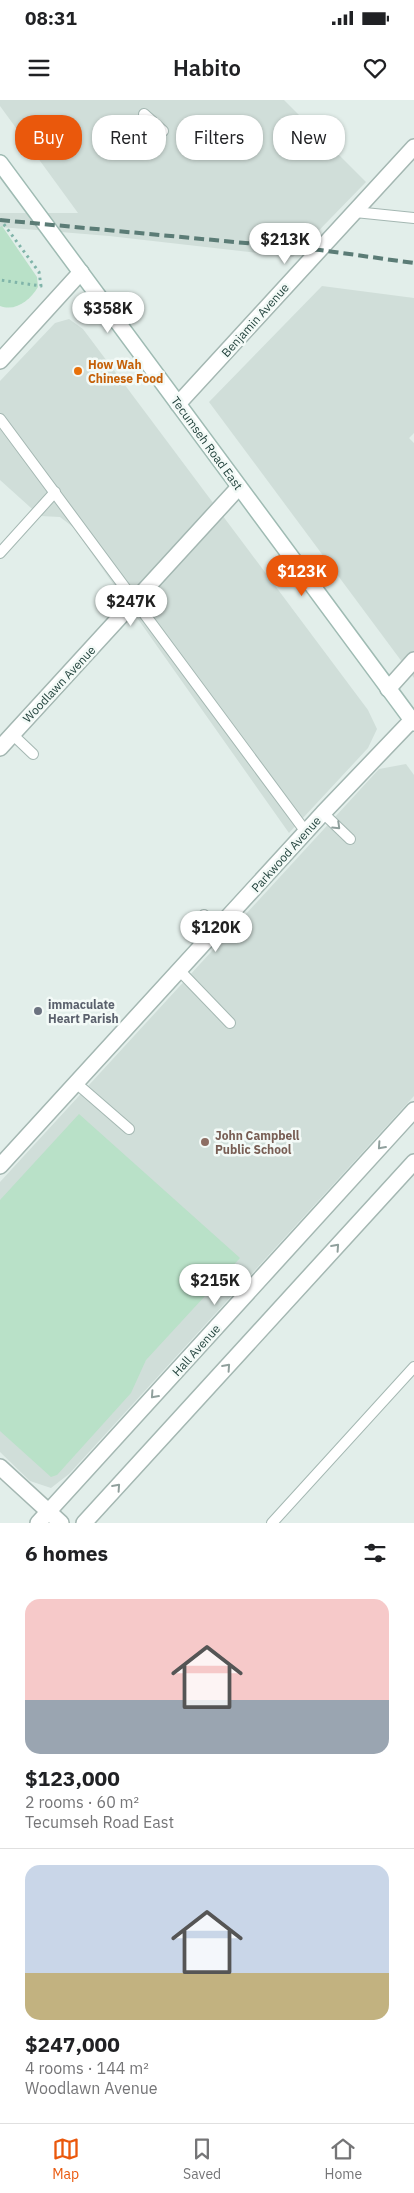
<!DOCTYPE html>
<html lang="en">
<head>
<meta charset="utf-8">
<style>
  :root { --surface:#fff; --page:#f2f2f2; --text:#202124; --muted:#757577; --line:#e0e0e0; --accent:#ea580c }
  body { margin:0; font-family:"IBM Plex Sans",sans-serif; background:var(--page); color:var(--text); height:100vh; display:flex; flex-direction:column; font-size:19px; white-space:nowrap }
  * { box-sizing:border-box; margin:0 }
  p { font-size:16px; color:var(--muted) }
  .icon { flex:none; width:28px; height:28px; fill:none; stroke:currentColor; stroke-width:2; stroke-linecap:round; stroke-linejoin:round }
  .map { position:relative; height:1423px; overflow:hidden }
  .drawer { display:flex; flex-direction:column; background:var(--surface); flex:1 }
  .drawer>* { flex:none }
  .guide { position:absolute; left:15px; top:15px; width:385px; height:45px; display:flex; gap:10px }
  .price { position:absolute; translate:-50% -42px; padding:0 11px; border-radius:18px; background:#fff; color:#222; font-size:16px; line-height:32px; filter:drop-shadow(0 1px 2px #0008) }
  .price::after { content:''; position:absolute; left:50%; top:30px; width:15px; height:11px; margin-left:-8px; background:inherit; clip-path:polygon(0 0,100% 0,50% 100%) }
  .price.on { background:var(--accent); color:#fff }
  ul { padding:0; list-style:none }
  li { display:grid; align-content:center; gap:10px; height:265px; padding:0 25px }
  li+li { border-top:1px solid var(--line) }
  li span { display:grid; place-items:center; height:155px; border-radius:15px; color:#555 }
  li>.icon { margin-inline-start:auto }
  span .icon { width:90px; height:90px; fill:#fffc; stroke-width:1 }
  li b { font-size:21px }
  h2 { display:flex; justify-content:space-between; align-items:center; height:60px; padding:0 25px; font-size:21px }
  .chip { padding:0 18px; border-radius:20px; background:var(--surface); box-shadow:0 1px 4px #0004; font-size:18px; line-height:45px }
  .chip.on { background:var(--accent); color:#fff }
  .status { display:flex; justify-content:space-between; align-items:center; height:35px; padding:0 25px; background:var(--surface); direction:ltr }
  .status svg { height:14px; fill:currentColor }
  header { display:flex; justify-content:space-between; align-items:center; height:65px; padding:0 25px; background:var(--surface); font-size:22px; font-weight:600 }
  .tabs { display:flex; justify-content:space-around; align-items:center; height:70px; border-top:1px solid var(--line); background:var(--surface); font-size:14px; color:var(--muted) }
  .tabs a { display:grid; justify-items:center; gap:2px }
  .tabs .on { color:var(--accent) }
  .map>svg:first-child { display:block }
</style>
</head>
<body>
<div class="status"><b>08:31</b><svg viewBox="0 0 49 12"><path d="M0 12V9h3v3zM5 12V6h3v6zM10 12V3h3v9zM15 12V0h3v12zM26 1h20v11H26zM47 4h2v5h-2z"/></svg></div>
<header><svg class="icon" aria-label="menu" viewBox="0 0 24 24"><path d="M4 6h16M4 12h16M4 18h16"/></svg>Habito<svg class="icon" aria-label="heart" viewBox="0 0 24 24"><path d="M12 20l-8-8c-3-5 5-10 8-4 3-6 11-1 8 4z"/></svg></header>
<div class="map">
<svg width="414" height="1423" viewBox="0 0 414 1423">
  <rect width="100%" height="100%" fill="#e2eeea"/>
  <!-- built -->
  <g fill="#d0ded9">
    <path d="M 0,0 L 284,0 L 366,82 L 293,157 L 109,136 L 0,127 L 0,113 L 78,113 L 0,6 Z"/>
    <path d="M 322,186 L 414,198 L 414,333 L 409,338 L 414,343 L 414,578 L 209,302 Z"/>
    <path d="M 69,219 L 83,229 L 368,610 L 377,629 L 368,648 L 289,733 L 73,427 L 60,417 L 40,416 L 0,380 L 0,281 L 55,223 Z"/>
    <path d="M 406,664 L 414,675 L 414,996 L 69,1374 L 51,1388 L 30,1381 L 0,1352 L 0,1082 L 379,669 Z"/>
  </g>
  <!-- green -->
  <g fill="#b9e1c8">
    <path d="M 2,126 L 37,177 L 38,187 C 30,200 16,212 0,206 L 0,127 Z"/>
    <path d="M 79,1014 L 240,1158 L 146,1260 L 131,1293 L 57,1375 L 51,1377 L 0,1331 L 0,1100 Z"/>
  </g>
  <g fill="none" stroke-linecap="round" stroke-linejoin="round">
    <defs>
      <g id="lane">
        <path d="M 144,14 L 163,31"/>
        <path d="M 355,112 L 414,118"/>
        <path d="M 0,319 L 306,732"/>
        <path d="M 0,453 L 55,392"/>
        <path d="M 12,634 L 33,654"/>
        <path d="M 323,713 L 350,739"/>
        <path d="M 204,815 L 219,828"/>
        <path d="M 179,870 L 230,923"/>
        <path d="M 76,983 L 129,1029"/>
        <path d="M 272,1423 L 414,1267"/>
      </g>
      <g id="street">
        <path d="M 0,261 L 81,172"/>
        <path d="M 178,304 L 414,47"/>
        <path d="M 388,589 L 414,560"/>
        <path d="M 0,648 L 239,387"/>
        <path d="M 0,1066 L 323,713 L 412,620"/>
        <path d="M 0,1367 L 61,1423"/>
        <path d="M 38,1423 L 414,1010"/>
        <path d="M 84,1423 L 414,1062"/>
      </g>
      <path id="secondary" d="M 0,63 L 414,623"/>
    </defs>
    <!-- lane casing -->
    <use href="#lane" stroke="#a4b7b2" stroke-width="12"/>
    <!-- street casing -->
    <use href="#street" stroke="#a4b7b2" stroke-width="18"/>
    <!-- secondary casing -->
    <use href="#secondary" stroke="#9fbbb3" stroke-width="18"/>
    <!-- path -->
    <path stroke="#80b4a9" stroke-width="3" stroke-dasharray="2.5 4" stroke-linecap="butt" d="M 0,119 L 39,172 L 41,186 L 0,180"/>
    <!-- lane -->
    <use href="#lane" stroke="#fff" stroke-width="10"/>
    <!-- street -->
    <use href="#street" stroke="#fff" stroke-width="15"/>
    <!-- secondary -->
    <use href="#secondary" stroke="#fff" stroke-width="15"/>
    <!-- rail -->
    <path stroke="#5b7c76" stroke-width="4" stroke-dasharray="10 5" stroke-linecap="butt" d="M 0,120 L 320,150 L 414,163"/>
  </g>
  <!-- one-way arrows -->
  <defs><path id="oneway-chevron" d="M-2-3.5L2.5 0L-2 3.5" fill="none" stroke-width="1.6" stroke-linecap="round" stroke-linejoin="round" transform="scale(1.25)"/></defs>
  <g stroke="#90a09d">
    <use href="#oneway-chevron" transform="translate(337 726) rotate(44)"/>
    <use href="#oneway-chevron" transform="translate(381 1046) rotate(132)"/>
    <use href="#oneway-chevron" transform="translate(336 1147) rotate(-48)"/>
    <use href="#oneway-chevron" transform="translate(227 1267) rotate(-48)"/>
    <use href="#oneway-chevron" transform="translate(154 1295) rotate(132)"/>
    <use href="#oneway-chevron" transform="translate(117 1387) rotate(-48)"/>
  </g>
  <!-- markers -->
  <circle fill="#e8710a" stroke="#f3faf7" stroke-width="2" cx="78" cy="271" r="5"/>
  <circle fill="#6b7280" stroke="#f3faf7" stroke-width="2" cx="38" cy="911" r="5"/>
  <circle fill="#8d6e63" stroke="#f3faf7" stroke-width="2" cx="205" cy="1042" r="5"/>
  <g text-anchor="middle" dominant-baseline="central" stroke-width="5" stroke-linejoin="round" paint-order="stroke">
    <!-- street labels -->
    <g font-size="12" fill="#20413b" stroke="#f3faf7">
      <text transform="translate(255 220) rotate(-48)">Benjamin Avenue</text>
      <text transform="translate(207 343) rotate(54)">Tecumseh Road East</text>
      <text transform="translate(59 584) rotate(-47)">Woodlawn Avenue</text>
      <text transform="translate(286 754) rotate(-48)">Parkwood Avenue</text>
      <text transform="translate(196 1250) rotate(-48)">Hall Avenue</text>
    </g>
    <!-- food labels -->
    <g font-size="12" font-weight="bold" fill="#c56008" stroke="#f3faf7" text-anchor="start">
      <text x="88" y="264">How Wah<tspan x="88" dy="14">Chinese Food</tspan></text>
    </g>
    <!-- worship labels -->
    <g font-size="12" font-weight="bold" fill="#5b616d" stroke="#f3faf7" text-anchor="start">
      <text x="48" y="904">immaculate<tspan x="48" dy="14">Heart Parish</tspan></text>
    </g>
    <!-- education labels -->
    <g font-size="12" font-weight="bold" fill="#785e54" stroke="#f3faf7" text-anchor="start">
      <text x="215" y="1035">John Campbell<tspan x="215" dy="14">Public School</tspan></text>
    </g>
  </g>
</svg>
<b class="price" style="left:285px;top:165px">$213K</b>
<b class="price" style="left:108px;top:234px">$358K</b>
<b class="price on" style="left:302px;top:497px">$123K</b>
<b class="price" style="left:131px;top:527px">$247K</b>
<b class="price" style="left:216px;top:853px">$120K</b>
<b class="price" style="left:215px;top:1206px">$215K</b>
<div class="guide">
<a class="chip on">Buy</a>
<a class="chip">Rent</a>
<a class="chip">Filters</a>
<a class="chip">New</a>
</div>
</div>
<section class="drawer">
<h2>6 homes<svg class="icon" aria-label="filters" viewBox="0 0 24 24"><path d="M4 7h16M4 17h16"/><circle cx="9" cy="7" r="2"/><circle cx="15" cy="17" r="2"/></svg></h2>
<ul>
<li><span style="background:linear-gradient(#f6c9c9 65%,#9aa5b1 0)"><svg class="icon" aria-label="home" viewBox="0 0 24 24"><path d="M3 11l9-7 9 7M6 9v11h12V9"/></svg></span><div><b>$123,000</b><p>2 rooms · 60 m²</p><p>Tecumseh Road East</p></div></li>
<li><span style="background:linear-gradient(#c9d6e8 70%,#c2b280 0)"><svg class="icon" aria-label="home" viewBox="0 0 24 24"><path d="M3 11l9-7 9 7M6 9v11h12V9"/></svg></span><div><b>$247,000</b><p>4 rooms · 144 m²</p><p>Woodlawn Avenue</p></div></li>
</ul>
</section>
<nav class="tabs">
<a class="on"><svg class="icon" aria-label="map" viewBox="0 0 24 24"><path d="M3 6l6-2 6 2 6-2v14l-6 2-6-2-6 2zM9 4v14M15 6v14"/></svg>Map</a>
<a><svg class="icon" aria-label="saved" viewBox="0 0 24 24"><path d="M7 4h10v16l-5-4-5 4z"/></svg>Saved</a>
<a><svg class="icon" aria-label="home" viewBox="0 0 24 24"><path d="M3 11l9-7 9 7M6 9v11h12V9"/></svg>Home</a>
</nav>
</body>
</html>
